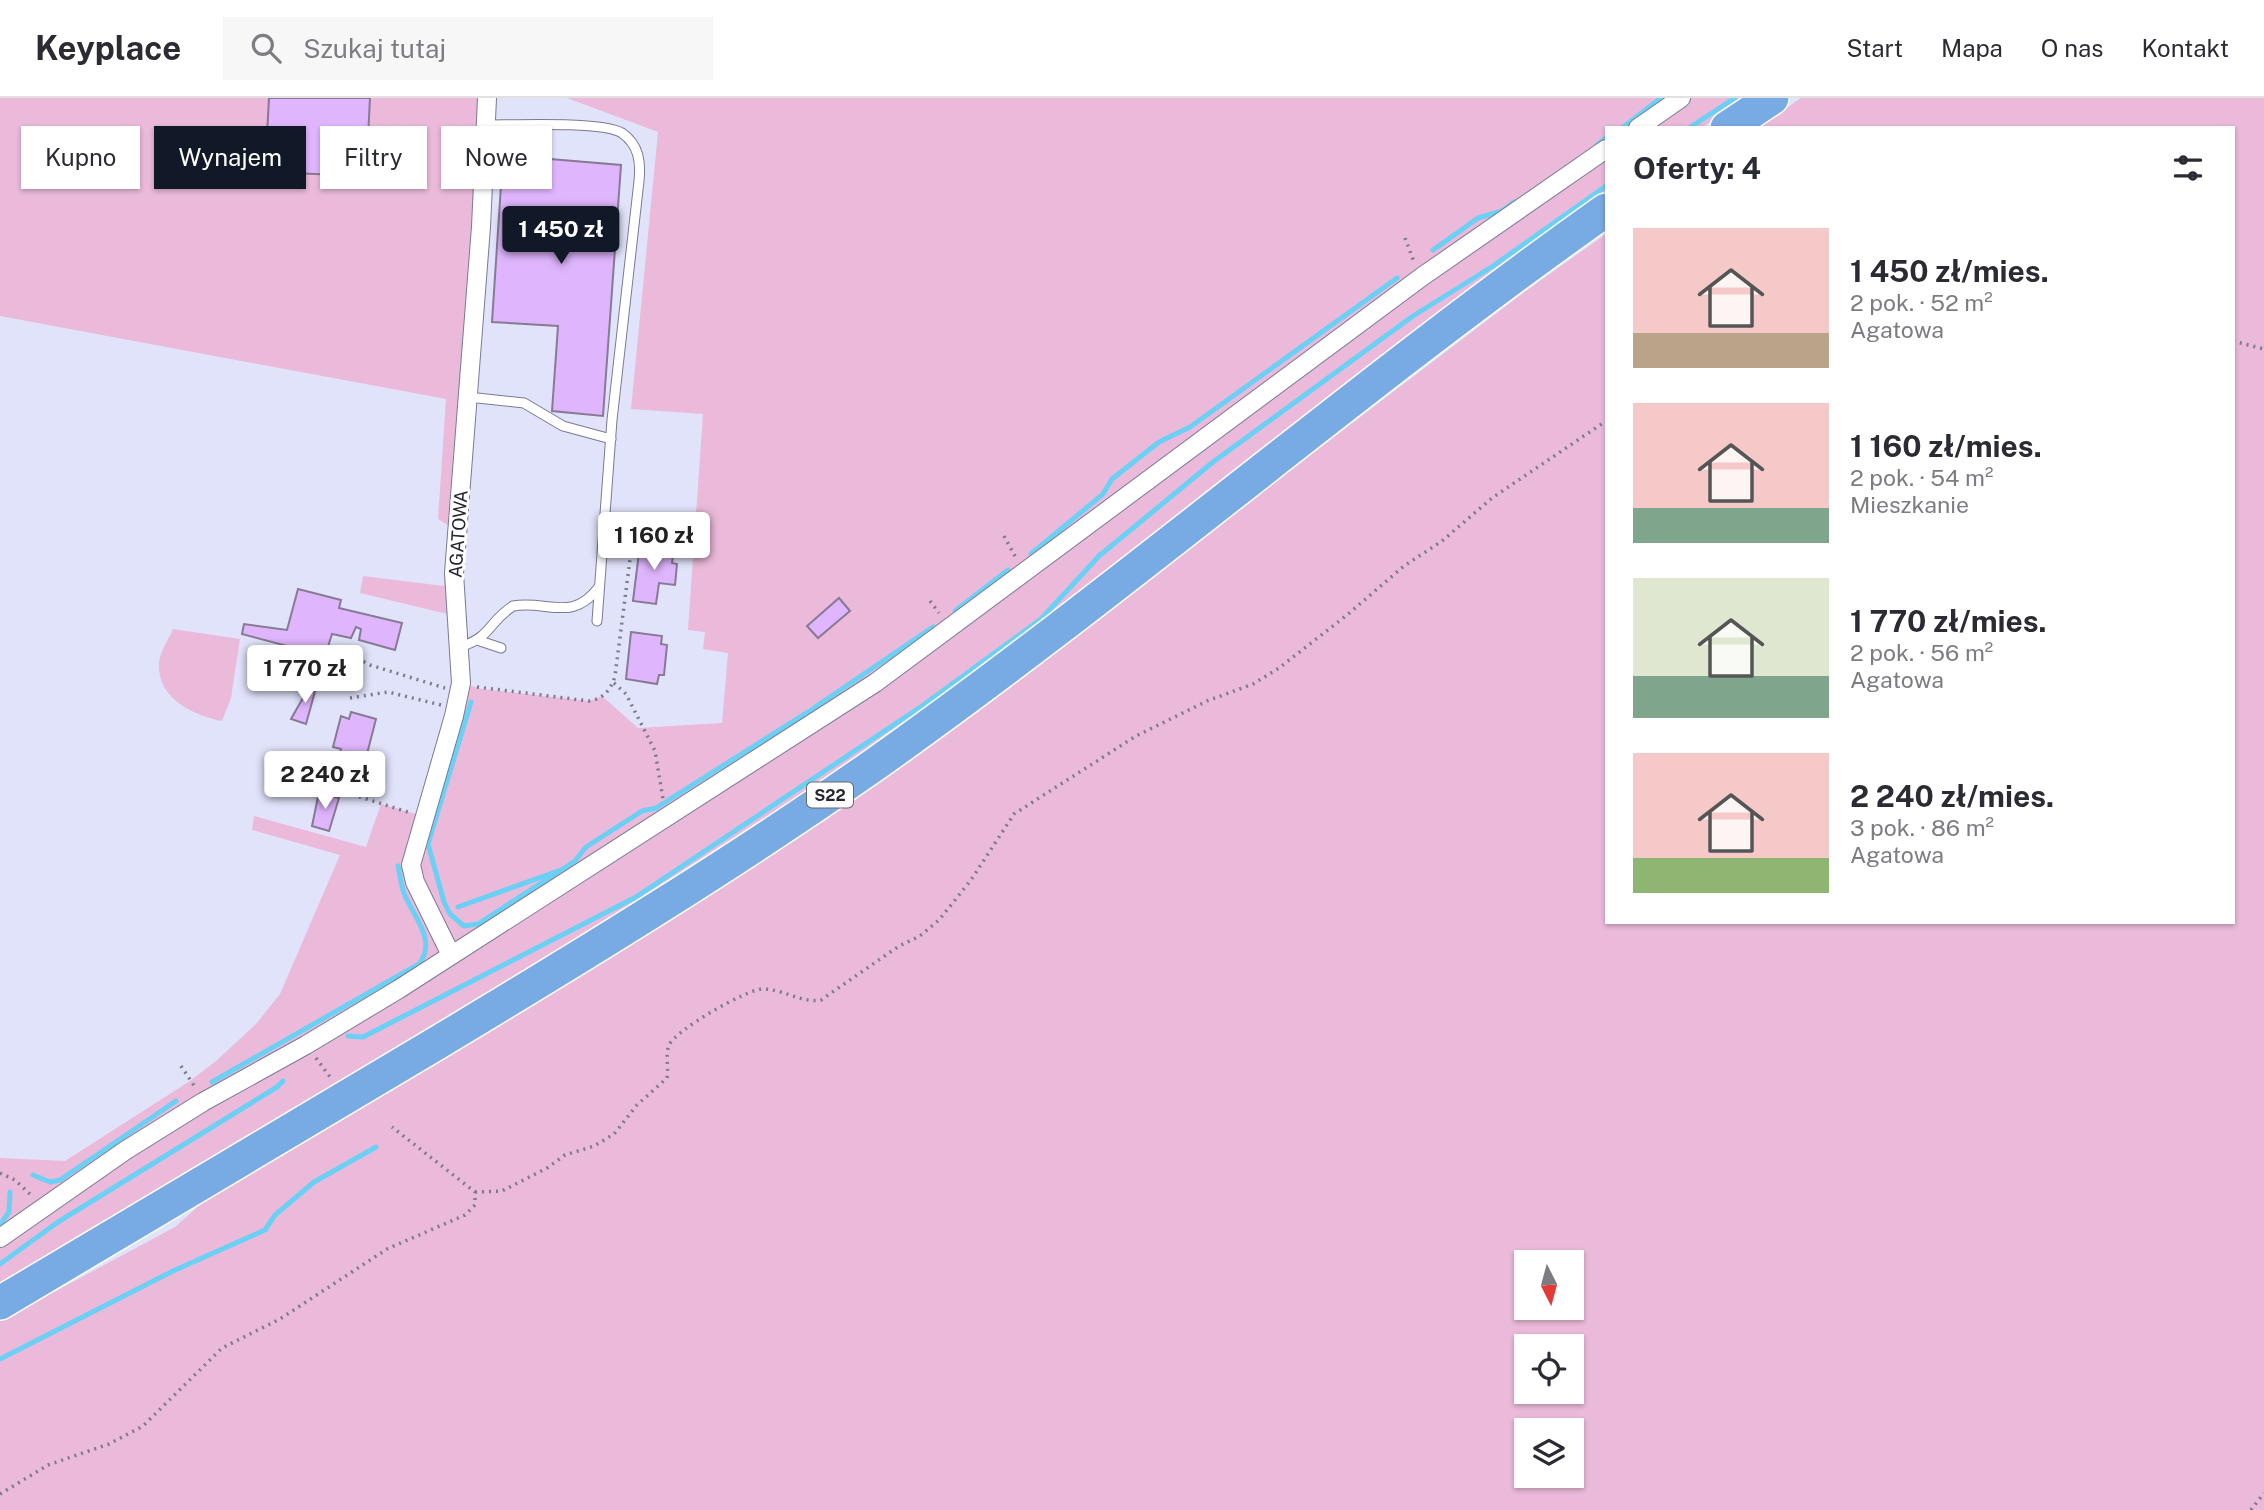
<!DOCTYPE html>
<html lang="pl">
<head>
<meta charset="utf-8">
<style>
  :root { --surface:#fff; --page:#f7f7f7; --text:#2b2b33; --muted:#7c7c81; --line:#e1e1e2; --accent:#111827 }
  body { margin:0; font-family:"Public Sans",sans-serif; background:var(--page); color:var(--text); height:100vh; display:flex; flex-direction:column; font-size:26px; white-space:nowrap }
  * { box-sizing:border-box; margin:0 }
  p { font-size:23px; color:var(--muted) }
  .icon { flex:none; width:38px; height:38px; fill:none; stroke:currentColor; stroke-width:2; stroke-linecap:round; stroke-linejoin:round }
  .map { position:relative; flex:1; overflow:hidden }
  .sheet { position:absolute; left:1605px; top:28px; width:630px; height:798px; display:flex; flex-direction:column; background:var(--surface); border-radius:0px; box-shadow:0 2px 5px #0004 }
  .sheet>* { flex:none }
  .top-card { position:absolute; left:21px; top:28px; width:665px; height:63px; display:flex; gap:14px }
  .needle { width:46px; rotate:174deg }
  .buttons { position:absolute; left:1514px; top:1152px; display:grid; gap:14px }
  .buttons a { display:grid; place-items:center; width:70px; height:70px; border-radius:0px; background:var(--surface); box-shadow:0 2px 5px #0004; font-size:35px }
  .price { position:absolute; translate:-50% -60px; padding:0 16px; border-radius:7px; background:#fff; color:#222; font-size:23px; line-height:46px; filter:drop-shadow(0 2px 4px #0008) }
  .price::after { content:''; position:absolute; left:50%; top:42px; width:21px; height:16px; margin-left:-10px; background:inherit; clip-path:polygon(0 0,100% 0,50% 100%) }
  .price.active { background:var(--accent); color:#fff }
  ul { padding:0; list-style:none }
  li { display:flex; align-items:center; gap:21px; height:175px; padding:0 28px }
  li span { display:grid; place-items:center; flex:none; width:196px; height:140px; border-radius:0px; color:#555 }
  li>.icon { margin-inline-start:auto }
  span .icon { width:84px; height:84px; fill:#fffc; stroke-width:1 }
  li b { font-size:30px }
  h2 { display:flex; justify-content:space-between; align-items:center; height:84px; padding:0 28px; font-size:30px }
  .chip { padding:0 24px; border-radius:0px; background:var(--surface); box-shadow:0 2px 5px #0004; font-size:24px; line-height:63px }
  .chip.active { background:var(--accent); color:#fff }
  header { display:flex; align-items:center; gap:42px; box-sizing:border-box; height:98px; padding:0 35px; background:var(--surface); border-bottom:2px solid var(--line) }
  header strong { font-size:33px }
  nav { display:flex; gap:38px; margin-inline-start:auto; font-size:24px }
  .search { width:490px; height:63px; background:var(--page); display:flex; align-items:center; gap:18px; box-sizing:border-box; padding:0 24px; border-radius:0px; color:var(--muted); font-size:26px }
  .map>svg:first-child { display:block }
</style>
</head>
<body>
<header>
<strong>Keyplace</strong>
<div class="search"><svg class="icon" aria-label="search" viewBox="0 0 24 24"><circle cx="10" cy="10" r="6"/><path d="M15 15l6 6"/></svg>Szukaj tutaj</div>
<nav><a>Start</a><a>Mapa</a><a>O nas</a><a>Kontakt</a></nav>
</header>
<div class="map">
<svg width="2264" height="1412" viewBox="0 0 2264 1412">
  <rect width="100%" height="100%" fill="#e1e3fb"/>
  <!-- green -->
  <g fill="#ebb9d9" fill-rule="evenodd">
    <path d="M 0,0 L 487,0 L 456,518 L 360,495 L 363,478 L 444,488 L 448,427 L 438,421 L 446,301 L 0,218 Z"/>
    <path d="M 567,0 L 1747,0 L 1701,30 L 1606,30 L 1606,94 L 885,644 L 621,817 L 0,1188 L 0,1060 L 65,1063 L 190,983 L 216,963 L 256,926 L 280,896 L 340,757 L 252,732 L 254,718 L 366,749 L 381,706 L 423,718 L 461,585 L 482,591 L 589,603 L 602,598 L 638,630 L 722,625 L 728,555 L 703,551 L 705,534 L 688,532 L 703,316 L 631,311 L 658,34 Z"/>
    <path d="M 1801,0 L 2264,0 L 2264,1412 L 0,1412 L 0,1223 L 175,1129 L 212,1096 L 989,602 L 1523,195 L 1606,136 L 1606,824 L 2233,824 L 2233,30 L 1758,30 ZM 1526,1164 L 1572,1164 L 1572,1209 L 1526,1209 ZM 1526,1248 L 1572,1248 L 1572,1293 L 1526,1293 ZM 1526,1332 L 1572,1332 L 1572,1377 L 1526,1377 Z"/>
    <path d="M 173,531 L 240,541 L 231,600 L 222,623 C 195,618 157,601 159,566 C 159,555 169,541 173,531 Z"/>
  </g>
  <g fill="none" stroke-linecap="round" stroke-linejoin="round">
    <!-- stream -->
    <g stroke="#6ad1f5" stroke-width="5">
      <path d="M 1622,30 L 1661,0"/>
      <path d="M 1689,30 L 1735,0"/>
      <path d="M 1597,47 L 1606,40"/>
      <path d="M 1433,152 L 1478,120 L 1502,113 L 1514,104"/>
      <path d="M 1031,456 L 1103,396 L 1112,381 L 1159,344 L 1190,329 L 1397,180"/>
      <path d="M 955,513 L 1008,472"/>
      <path d="M 471,604 L 428,746 L 444,804 L 450,816 L 464,828 L 478,826 L 575,763 L 586,749 L 642,713 L 656,710 L 811,612 L 933,529"/>
      <path d="M 458,809 L 558,773"/>
      <path d="M 348,938 L 363,939 L 636,799 L 922,608 L 1041,521 L 1099,458 L 1213,364 L 1413,218 L 1493,168 L 1606,88"/>
      <path d="M 212,984 L 419,866 C 438,842 412,817 404,795 C 401,786 400,777 398,768"/>
      <path d="M 33,1077 L 50,1084 L 60,1082 L 176,1003"/>
      <path d="M 0,1127 L 9,1114 L 10,1094"/>
      <path d="M 0,1166 L 58,1124 L 277,989 L 283,983"/>
      <path d="M 0,1261 L 175,1172 L 265,1132 L 275,1117 L 314,1084 L 376,1049"/>
    </g>
  </g>
  <!-- building -->
  <g fill="#dfb5fe" stroke="#887a93" stroke-width="2">
    <path d="M 269,0 L 370,0 L 366,78 L 265,74 Z"/>
    <path d="M 503,57 L 621,67 L 603,318 L 552,313 L 558,228 L 492,224 Z"/>
    <path d="M 640,446 L 674,450 L 672,465 L 677,466 L 675,487 L 659,485 L 656,506 L 633,503 Z"/>
    <path d="M 298,491 L 341,502 L 339,510 L 402,525 L 395,552 L 359,542 L 361,531 L 356,529 L 351,540 L 332,536 L 325,558 L 242,536 L 244,526 L 287,532 Z"/>
    <path d="M 839,500 L 850,513 L 818,540 L 807,528 Z"/>
    <path d="M 631,534 L 662,538 L 661,546 L 667,547 L 664,577 L 659,577 L 657,586 L 626,581 Z"/>
    <path d="M 312,584 L 317,586 L 306,626 L 291,621 Z"/>
    <path d="M 351,614 L 376,621 L 359,687 L 333,680 L 341,651 L 333,649 L 341,618 L 349,621 Z"/>
    <path d="M 319,694 L 339,700 L 329,733 L 312,728 Z"/>
  </g>
  <g fill="none" stroke-linecap="round" stroke-linejoin="round">
    <defs>
      <g id="lane">
        <path d="M 486,27 C 513,27 603,23 622,35 C 639,47 641,64 639,83 L 612,322 L 597,523"/>
        <path d="M 468,299 L 524,305 L 563,328 L 611,341"/>
        <path d="M 480,543 L 501,550"/>
        <path d="M 460,549 C 492,539 488,524 513,508 C 548,502 572,525 599,489"/>
      </g>
      <g id="street">
        <path d="M 1638,30 L 1681,0"/>
        <path d="M 451,857 L 415,784 L 411,767 L 454,618 L 461,585 L 454,475 L 481,129 L 487,0"/>
        <path d="M 0,1140 L 126,1052 L 203,1004 L 306,947 L 399,891 L 875,585 L 1423,178 L 1606,51"/>
      </g>
      <g id="highway">
        <path d="M 1727,30 L 1772,0"/>
        <path d="M 0,1205 C 145,1118 291,1032 437,945 C 585,856 732,766 874,667 C 1124,490 1356,289 1606,112"/>
      </g>
    </defs>
    <!-- lane casing -->
    <use href="#lane" stroke="#787b95" stroke-width="11"/>
    <!-- street casing -->
    <use href="#street" stroke="#787b95" stroke-width="20"/>
    <!-- highway casing -->
    <use href="#highway" stroke="#fff" stroke-width="36"/>
    <!-- path -->
    <g stroke="#7a7b8c" stroke-width="3.5" stroke-dasharray="2 5" stroke-linecap="butt">
      <path d="M 1405,140 L 1414,164"/>
      <path d="M 2233,243 L 2264,251"/>
      <path d="M 1004,438 L 1016,460"/>
      <path d="M 930,503 L 939,515"/>
      <path d="M 339,550 L 370,567 L 445,590"/>
      <path d="M 614,585 L 626,596 L 655,653 L 663,701"/>
      <path d="M 477,589 L 589,603 C 603,601 611,592 615,578 L 632,446"/>
      <path d="M 350,600 L 388,594 L 441,607"/>
      <path d="M 319,686 L 411,715"/>
      <path d="M 316,960 L 330,979"/>
      <path d="M 181,968 L 195,989"/>
      <path d="M 0,1075 L 15,1082 L 33,1099"/>
      <path d="M 475,1094 L 502,1093 L 547,1070 L 565,1057 L 594,1048 L 614,1036 L 637,1007 L 667,980 C 669,969 665,957 669,947 C 676,932 745,892 762,891 C 784,891 800,905 821,902 L 899,848 L 920,838 L 939,822 L 971,782 L 1014,716 L 1136,638 L 1207,603 L 1253,586 L 1279,570 L 1347,517 L 1404,468 L 1442,443 L 1492,400 L 1606,323"/>
      <path d="M 0,1396 L 48,1367 L 109,1346 L 143,1328 L 222,1250 L 280,1221 L 387,1151 L 465,1117 L 475,1107 L 475,1094 L 392,1029"/>
      <path d="M 2251,1412 L 2264,1395"/>
    </g>
    <!-- lane -->
    <use href="#lane" stroke="#fff" stroke-width="9"/>
    <!-- street -->
    <use href="#street" stroke="#fff" stroke-width="18"/>
    <!-- highway -->
    <use href="#highway" stroke="#78aae3" stroke-width="33"/>
  </g>
  <g text-anchor="middle" dominant-baseline="central" stroke-width="6" stroke-linejoin="round" paint-order="stroke">
    <!-- shield labels -->
    <rect fill="#fff" stroke="#66676f" stroke-width="2" x="807" y="684.5" width="46" height="25" rx="5"/>
    <g font-size="16" font-weight="bold" fill="#252631">
      <text x="830" y="697">S22</text>
    </g>
    <!-- street labels -->
    <g font-size="18" fill="#252631" stroke="#fff">
      <text transform="translate(458 436) rotate(-86)">AGATOWA</text>
    </g>
  </g>
</svg>
<div class="buttons">
<a><svg class="needle" viewBox="-14 -14 28 28"><path d="M0-13l5 13h-10z" fill="#e53935"/><path d="M0 13l5-13h-10z" fill="#7c7c81"/></svg></a>
<a><svg class="icon" aria-label="locate" viewBox="0 0 24 24"><circle cx="12" cy="12" r="6"/><path d="M12 2v4M12 18v4M2 12h4M18 12h4"/></svg></a>
<a><svg class="icon" aria-label="layers" viewBox="0 0 24 24"><path d="M12 4l9 5-9 5-9-5zM3 14l9 5 9-5"/></svg></a>
</div>
<b class="price active" style="left:561px;top:168px">1 450 zł</b>
<b class="price" style="left:654px;top:474px">1 160 zł</b>
<b class="price" style="left:305px;top:607px">1 770 zł</b>
<b class="price" style="left:325px;top:713px">2 240 zł</b>
<div class="top-card">
<a class="chip">Kupno</a>
<a class="chip active">Wynajem</a>
<a class="chip">Filtry</a>
<a class="chip">Nowe</a>
</div>
<section class="sheet">
<h2>Oferty: 4<svg class="icon" aria-label="filters" viewBox="0 0 24 24"><path d="M4 7h16M4 17h16"/><circle cx="9" cy="7" r="2"/><circle cx="15" cy="17" r="2"/></svg></h2>
<ul>
<li><span style="background:linear-gradient(#f6c9c9 75%,#b9a48a 0)"><svg class="icon" aria-label="home" viewBox="0 0 24 24"><path d="M3 11l9-7 9 7M6 9v11h12V9"/></svg></span><div><b>1 450 zł/mies.</b><p>2 pok. · 52 m²</p><p>Agatowa</p></div></li>
<li><span style="background:linear-gradient(#f6c9c9 75%,#7fa58c 0)"><svg class="icon" aria-label="home" viewBox="0 0 24 24"><path d="M3 11l9-7 9 7M6 9v11h12V9"/></svg></span><div><b>1 160 zł/mies.</b><p>2 pok. · 54 m²</p><p>Mieszkanie</p></div></li>
<li><span style="background:linear-gradient(#dfe7d0 70%,#7fa58c 0)"><svg class="icon" aria-label="home" viewBox="0 0 24 24"><path d="M3 11l9-7 9 7M6 9v11h12V9"/></svg></span><div><b>1 770 zł/mies.</b><p>2 pok. · 56 m²</p><p>Agatowa</p></div></li>
<li><span style="background:linear-gradient(#f6c9c9 75%,#8fb573 0)"><svg class="icon" aria-label="home" viewBox="0 0 24 24"><path d="M3 11l9-7 9 7M6 9v11h12V9"/></svg></span><div><b>2 240 zł/mies.</b><p>3 pok. · 86 m²</p><p>Agatowa</p></div></li>
</ul>
</section>
</div>
</body>
</html>
